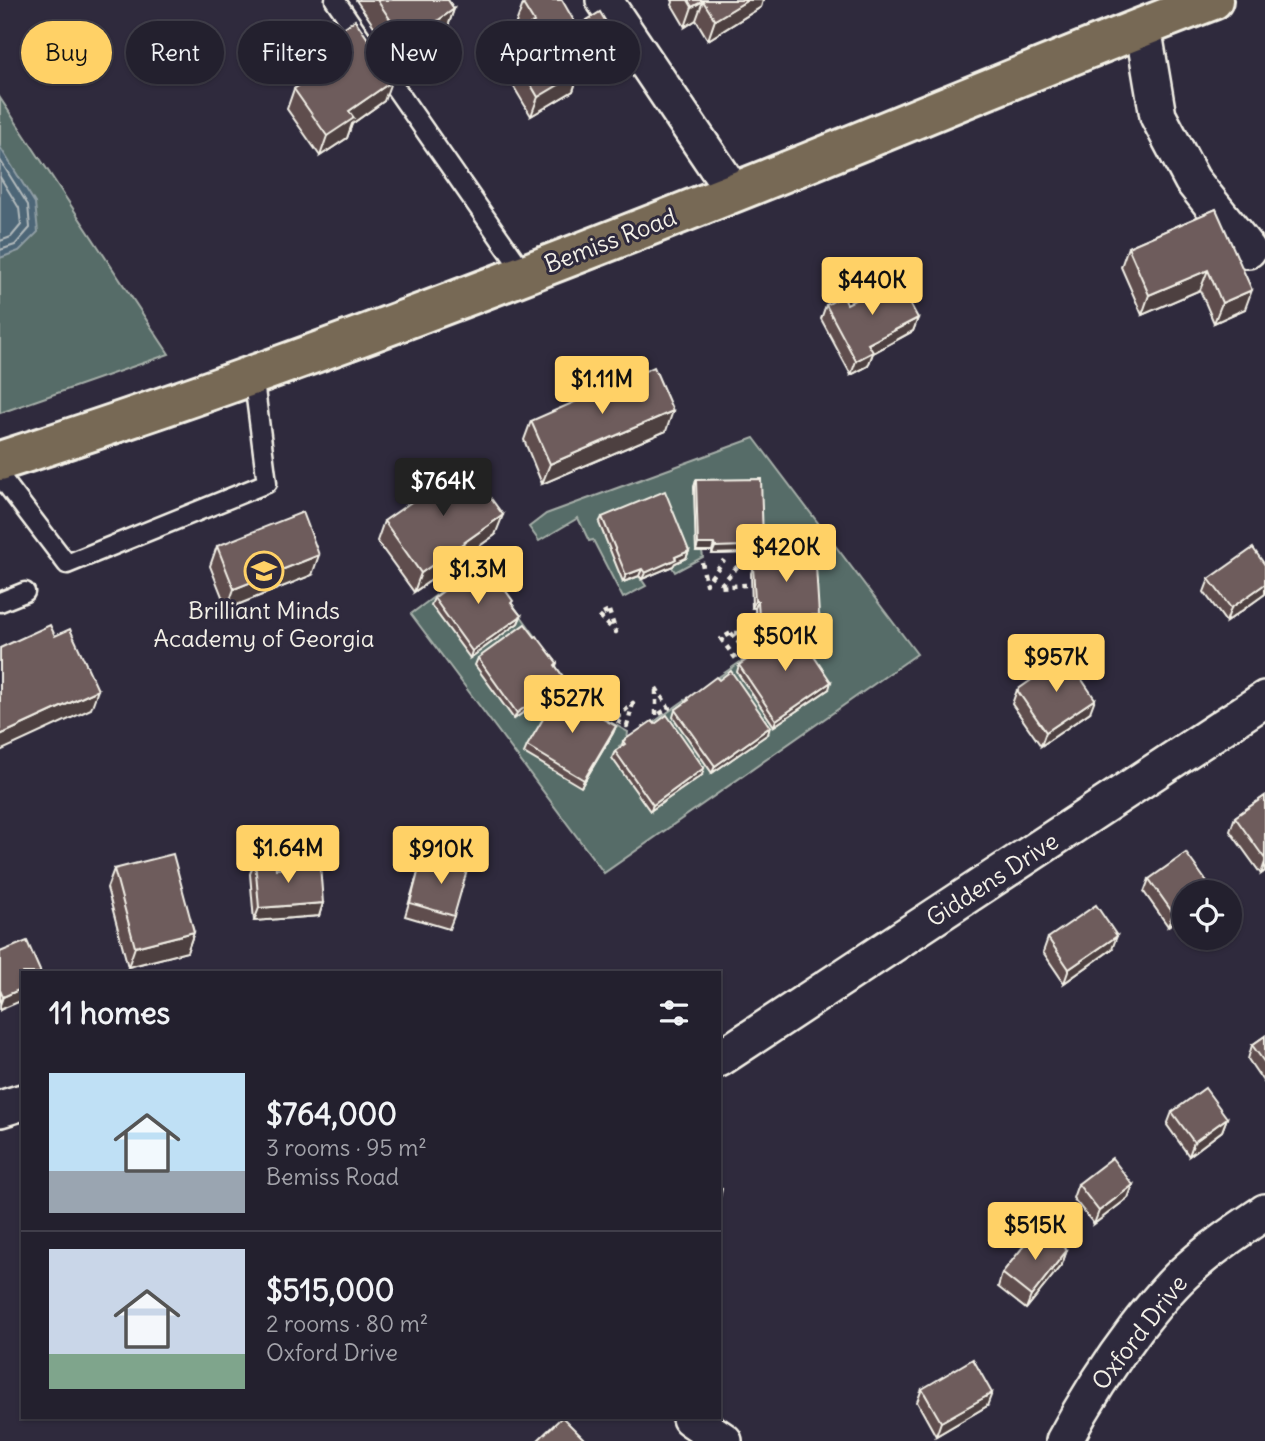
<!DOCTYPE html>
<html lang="en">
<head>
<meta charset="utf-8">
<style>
  :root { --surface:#23202e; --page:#2f2d3a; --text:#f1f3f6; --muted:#a3a3aa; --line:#403e4a; --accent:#ffd166 }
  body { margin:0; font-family:Delius,sans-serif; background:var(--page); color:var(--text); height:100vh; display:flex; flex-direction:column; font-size:26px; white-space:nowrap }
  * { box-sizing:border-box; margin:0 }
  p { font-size:23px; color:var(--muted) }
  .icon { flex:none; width:38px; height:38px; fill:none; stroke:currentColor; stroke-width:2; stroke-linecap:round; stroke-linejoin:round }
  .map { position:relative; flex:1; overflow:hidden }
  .drawer { position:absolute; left:21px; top:971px; width:700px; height:448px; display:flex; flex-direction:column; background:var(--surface); border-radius:0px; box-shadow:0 2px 5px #0004,0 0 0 2px var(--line) }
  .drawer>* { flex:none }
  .hud { position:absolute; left:21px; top:21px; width:700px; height:63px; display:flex; gap:14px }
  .tools { position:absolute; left:1172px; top:880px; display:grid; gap:14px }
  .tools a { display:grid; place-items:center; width:70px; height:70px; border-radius:50%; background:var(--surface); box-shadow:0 2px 5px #0004,0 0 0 2px var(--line); font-size:35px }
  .price { position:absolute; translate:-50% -60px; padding:0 16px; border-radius:7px; background:var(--accent); color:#111; font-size:23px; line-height:46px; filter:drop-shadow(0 2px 4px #0008) }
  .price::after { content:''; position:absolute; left:50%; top:42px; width:21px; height:16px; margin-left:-10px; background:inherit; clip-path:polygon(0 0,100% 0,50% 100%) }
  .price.current { background:#222; color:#fff }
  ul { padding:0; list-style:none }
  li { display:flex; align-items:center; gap:21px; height:175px; padding:0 28px }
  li+li { border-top:2px solid var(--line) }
  li span { display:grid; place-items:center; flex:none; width:196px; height:140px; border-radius:0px; color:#555 }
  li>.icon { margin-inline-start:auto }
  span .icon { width:84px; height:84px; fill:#fffc; stroke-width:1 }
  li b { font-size:30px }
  h2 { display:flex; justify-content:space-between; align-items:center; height:84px; padding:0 28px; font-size:30px }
  .tag { padding:0 24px; border-radius:32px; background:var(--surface); box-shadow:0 2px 5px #0004,0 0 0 2px var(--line); font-size:24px; line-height:63px }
  .tag.current { background:var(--accent); color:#111 }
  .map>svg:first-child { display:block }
</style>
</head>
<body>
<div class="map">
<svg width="1265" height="1441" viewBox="0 0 1265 1441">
  <rect width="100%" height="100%" fill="#2f2a3d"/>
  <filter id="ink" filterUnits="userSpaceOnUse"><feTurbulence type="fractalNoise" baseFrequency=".0143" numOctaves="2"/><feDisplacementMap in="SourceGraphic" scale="14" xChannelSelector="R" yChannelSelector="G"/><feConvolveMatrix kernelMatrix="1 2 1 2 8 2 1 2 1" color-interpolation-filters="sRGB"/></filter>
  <g filter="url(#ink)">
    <!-- green -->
    <g fill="#566c67" stroke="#a5aea8" stroke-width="2">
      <path d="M 0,98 L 169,354 L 0,413 Z"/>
      <path d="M 754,438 L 917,654 L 604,873 L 411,614 L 482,561 L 493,577 L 510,607 L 513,605 L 539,641 L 554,670 L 557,668 L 578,697 L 573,706 L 601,725 L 603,718 L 628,732 L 627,741 L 619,746 L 622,750 L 612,758 L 651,811 L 647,727 L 685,700 L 687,703 L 710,683 L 749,656 L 751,659 L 777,641 L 773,636 L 754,649 L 752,622 L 756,621 L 757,624 L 816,621 L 754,559 L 761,547 L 694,487 L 696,551 L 702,551 L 703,557 L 675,572 L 672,567 L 673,564 L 686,558 L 663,498 L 624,582 L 639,576 L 646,586 L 623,598 L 593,540 L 589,541 L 578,518 L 539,541 L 529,527 L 546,514 Z"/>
    </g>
    <!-- water -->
    <path fill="#4d6677" stroke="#909ea4" stroke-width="2" d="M 0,147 L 35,203 L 38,232 L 19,251 L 0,258 Z"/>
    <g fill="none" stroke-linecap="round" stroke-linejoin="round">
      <!-- shore -->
      <g stroke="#b1b9bb" stroke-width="2">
        <path d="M 0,160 L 28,205 L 30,228 L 15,245 L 0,250"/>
        <path d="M 0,177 L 19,208 L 21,225 L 11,237 L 0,241"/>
      </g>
      <defs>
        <g id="service">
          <path d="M 335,0 L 363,41"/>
          <path d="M 385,73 L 524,273"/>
          <path d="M 0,476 L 67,564 L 267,483 L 253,374"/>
          <path d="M 0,602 L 25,592"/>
        </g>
        <g id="minor">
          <path d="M 604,0 L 734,193"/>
          <path d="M 1143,27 L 1158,116 L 1192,180 L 1248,250"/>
          <path d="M 719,1059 L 1265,699"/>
          <path d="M 0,1109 L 23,1102"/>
          <path d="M 690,1418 L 724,1441"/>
          <path d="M 1064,1441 C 1085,1401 1109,1364 1137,1327 C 1151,1309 1166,1290 1183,1274 C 1207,1251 1237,1231 1265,1212"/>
        </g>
        <path id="primary" d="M 0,461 C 248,382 492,288 735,192 C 894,129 1052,61 1213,0"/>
      </defs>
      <!-- service casing -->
      <use href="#service" stroke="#f4f1e8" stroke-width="23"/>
      <!-- minor casing -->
      <use href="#minor" stroke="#f4f1e8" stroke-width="40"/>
      <!-- primary casing -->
      <use href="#primary" stroke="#f4f1e8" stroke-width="44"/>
      <!-- path -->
      <g stroke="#f4f1e8" stroke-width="4.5" stroke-dasharray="5 5" stroke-linecap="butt">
        <path d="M 744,559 L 719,587 L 746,585"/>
        <path d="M 702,562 L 706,584 L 724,560"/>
        <path d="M 609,611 L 616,632 L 599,616 Z"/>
        <path d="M 731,633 L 747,653 L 737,660 L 721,639 L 731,633 L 748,633"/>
        <path d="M 656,688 L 669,708 L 656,716 Z"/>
        <path d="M 633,703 L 627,726 L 615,720 Z"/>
      </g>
      <!-- service -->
      <use href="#service" stroke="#2f2a3d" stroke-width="18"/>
      <!-- minor -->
      <use href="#minor" stroke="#2f2a3d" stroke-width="35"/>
      <!-- primary -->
      <use href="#primary" stroke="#776954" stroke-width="38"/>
    </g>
    <!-- wall -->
    <g fill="#5f4e4e" stroke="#f4f1e8" stroke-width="2">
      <path d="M 356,0 L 448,0 L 454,9 L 447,29 L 385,73 L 384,101 L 352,124 L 347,138 L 320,156 L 287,109 L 294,89 L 314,75 L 309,67 L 316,47 L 374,48 L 384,41 Z"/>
      <path d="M 672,0 L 763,0 L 761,7 L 708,40 L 696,20 L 685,27 L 672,5 L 673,2 Z"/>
      <path d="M 523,4 L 577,26 L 611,62 L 576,82 L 573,91 L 531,116 L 498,60 L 505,40 L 520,31 L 516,23 Z"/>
      <path d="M 1216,209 L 1245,309 L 1214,323 L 1200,290 L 1142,315 L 1121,267 L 1128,247 Z"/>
      <path d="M 847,304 L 918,318 L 913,331 L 873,353 L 868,366 L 851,375 L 821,319 L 826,305 Z"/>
      <path d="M 531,421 L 666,431 L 542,484 L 524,440 Z"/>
      <path d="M 696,480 L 763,540 L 761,547 L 750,547 L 748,551 L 744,553 L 712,554 L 712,551 L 696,551 L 694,487 Z"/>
      <path d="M 602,517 L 689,551 L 686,558 L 675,563 L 673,566 L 642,579 L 639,576 L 623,582 L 599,523 Z"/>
      <path d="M 384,521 L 495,535 L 414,592 L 377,541 Z"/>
      <path d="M 217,546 L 312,575 L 227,609 L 210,566 Z"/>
      <path d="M 756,552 L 816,621 L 756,624 L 755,608 L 752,608 L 751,573 L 754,566 L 754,559 Z"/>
      <path d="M 1265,565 L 1265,594 L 1226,622 L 1204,592 L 1209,579 Z"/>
      <path d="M 488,572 L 521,616 L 518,623 L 470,658 L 431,605 L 434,598 Z"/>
      <path d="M 783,636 L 829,689 L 774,726 L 737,672 L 739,665 L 750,658 L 752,652 Z"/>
      <path d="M 535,637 L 557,663 L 556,666 L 562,685 L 514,719 L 475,665 L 478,658 Z"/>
      <path d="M 1017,690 L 1090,712 L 1041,746 L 1012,704 Z"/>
      <path d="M 688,698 L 768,734 L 712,773 L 673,717 L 675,710 L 686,702 Z"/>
      <path d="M 604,719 L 616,726 L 613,733 L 581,787 L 524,753 L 527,746 Z"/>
      <path d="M 655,724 L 702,775 L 650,811 L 612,758 L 615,751 L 622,746 L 623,741 Z"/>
      <path d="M 1265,796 L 1265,871 L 1261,874 L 1230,831 L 1235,817 Z"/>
      <path d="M 449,854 L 454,916 L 449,929 L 405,916 L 420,865 L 443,872 Z"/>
      <path d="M 255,860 L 276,869 L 323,903 L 319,916 L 254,921 L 250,874 Z"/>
      <path d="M 114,869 L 194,932 L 187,952 L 128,967 L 107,888 Z"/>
      <path d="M 1149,879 L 1185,892 L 1185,914 L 1168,926 L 1144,892 Z"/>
      <path d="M 1048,938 L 1112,949 L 1064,983 L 1043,952 Z"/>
      <path d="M 0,952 L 41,973 L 0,1010 Z"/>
      <path d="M 1265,1036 L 1265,1084 L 1248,1059 L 1252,1045 Z"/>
      <path d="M 1172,1112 L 1227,1118 L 1222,1131 L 1189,1156 L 1167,1125 Z"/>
      <path d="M 1078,1184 L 1128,1198 L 1094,1224 L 1073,1198 Z"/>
      <path d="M 1067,1250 L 1062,1264 L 1026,1309 L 998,1287 L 1002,1273 Z"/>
      <path d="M 922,1389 L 987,1406 L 936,1436 L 917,1402 Z"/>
    </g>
    <!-- shaded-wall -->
    <g fill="#4d4040" stroke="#f4f1e8" stroke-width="2">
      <path d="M 748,0 L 763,0 L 761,7 L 708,40 L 715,20 Z"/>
      <path d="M 703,1 L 696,20 L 685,27 L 692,7 Z"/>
      <path d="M 454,9 L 447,29 L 371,82 L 378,63 Z"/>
      <path d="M 618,42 L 611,62 L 576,82 L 573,91 L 531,116 L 538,97 L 577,66 Z"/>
      <path d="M 391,82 L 384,101 L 352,124 L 347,138 L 320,156 L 327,136 L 349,111 Z"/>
      <path d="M 1208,270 L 1200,290 L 1142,315 L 1149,295 Z"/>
      <path d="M 1252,290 L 1245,309 L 1214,323 L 1222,303 Z"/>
      <path d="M 918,318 L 913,331 L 873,353 L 868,366 L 851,375 L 856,361 L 868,344 Z"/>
      <path d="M 673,411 L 666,431 L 542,484 L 550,464 Z"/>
      <path d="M 503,515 L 495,535 L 414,592 L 421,573 Z"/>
      <path d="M 751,540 L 763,540 L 761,547 L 750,547 L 748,551 L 744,553 L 712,554 L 715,547 Z"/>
      <path d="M 698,544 L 714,544 L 712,551 L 696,551 Z"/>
      <path d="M 689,551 L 686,558 L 675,563 L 673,566 L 642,579 L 645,573 L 675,557 Z"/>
      <path d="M 319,555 L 312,575 L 227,609 L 234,589 Z"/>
      <path d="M 642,569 L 639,576 L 623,582 L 626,575 Z"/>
      <path d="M 1265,584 L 1265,594 L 1226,622 L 1231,608 Z"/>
      <path d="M 755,601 L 758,601 L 755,608 L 752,608 Z"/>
      <path d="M 819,615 L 816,621 L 756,624 L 759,618 Z"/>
      <path d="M 521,616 L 518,623 L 470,658 L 472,651 Z"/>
      <path d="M 564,678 L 562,685 L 514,719 L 517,713 Z"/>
      <path d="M 831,682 L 829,689 L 774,726 L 776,720 Z"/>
      <path d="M 98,690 L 91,709 L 0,751 L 0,735 Z"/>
      <path d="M 1095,699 L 1090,712 L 1041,746 L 1046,732 Z"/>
      <path d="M 616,726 L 613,733 L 581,787 L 584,780 Z"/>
      <path d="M 770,727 L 768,734 L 712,773 L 715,766 Z"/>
      <path d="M 704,768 L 702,775 L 650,811 L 653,805 Z"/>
      <path d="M 1265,862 L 1265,871 L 1261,874 Z"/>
      <path d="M 323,903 L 319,916 L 254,921 L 259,908 Z"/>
      <path d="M 1185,904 L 1185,914 L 1168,926 L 1173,913 Z"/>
      <path d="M 194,932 L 187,952 L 128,967 L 135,947 Z"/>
      <path d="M 1117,936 L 1112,949 L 1064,983 L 1069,969 Z"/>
      <path d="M 23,988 L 23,1000 L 0,1010 L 0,1005 L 3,997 Z"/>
      <path d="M 1227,1118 L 1222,1131 L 1189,1156 L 1194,1142 Z"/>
      <path d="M 1133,1185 L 1128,1198 L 1094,1224 L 1099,1211 Z"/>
      <path d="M 1067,1250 L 1062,1264 L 1026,1309 L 1031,1296 Z"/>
      <path d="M 992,1393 L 987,1406 L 936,1436 L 941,1422 Z"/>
    </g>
    <!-- building -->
    <g fill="#6e5b5b" stroke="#f4f1e8" stroke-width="2">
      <path d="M 377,0 L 448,0 L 454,9 L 378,63 L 391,82 L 349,111 L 354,118 L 327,136 L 294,89 L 329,65 L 316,47 L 355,20 L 374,48 L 398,31 Z"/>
      <path d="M 529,0 L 562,0 L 577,26 L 600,12 L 618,42 L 577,66 L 580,72 L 538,97 L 505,40 L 534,22 L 523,4 Z"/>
      <path d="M 688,0 L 748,0 L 715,20 L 703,1 L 692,7 Z"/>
      <path d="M 1216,209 L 1252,290 L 1222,303 L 1208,270 L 1149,295 L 1128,247 Z"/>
      <path d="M 897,279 L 918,318 L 868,344 L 873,352 L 856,361 L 826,305 L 843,296 L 847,304 Z"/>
      <path d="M 654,367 L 673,411 L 550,464 L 531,421 Z"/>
      <path d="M 466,464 L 503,515 L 421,573 L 384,521 Z"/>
      <path d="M 761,479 L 763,540 L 751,540 L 751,545 L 746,546 L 715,547 L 714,544 L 698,544 L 696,480 Z"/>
      <path d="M 665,491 L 689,551 L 675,557 L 676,559 L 672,561 L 645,573 L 642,569 L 626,575 L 602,517 Z"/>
      <path d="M 303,512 L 319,555 L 234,589 L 217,546 Z"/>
      <path d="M 1253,548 L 1265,565 L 1265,584 L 1231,608 L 1209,579 Z"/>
      <path d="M 815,550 L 819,615 L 759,618 L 758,601 L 755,601 L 753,566 L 757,566 L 756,552 Z"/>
      <path d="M 481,563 L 488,572 L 491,570 L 513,601 L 511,603 L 521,616 L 472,651 L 434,598 Z"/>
      <path d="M 525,624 L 535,637 L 537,636 L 539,639 L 557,663 L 555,665 L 564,678 L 517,713 L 478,658 Z"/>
      <path d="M 50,625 L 55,636 L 70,629 L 98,690 L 0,735 L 0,648 Z"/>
      <path d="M 795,628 L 831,682 L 776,720 L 739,665 L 754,655 L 752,652 L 781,633 L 783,636 Z"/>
      <path d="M 1066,656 L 1095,699 L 1046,732 L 1017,690 Z"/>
      <path d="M 731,671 L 770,727 L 715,766 L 675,710 L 689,700 L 688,698 L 716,677 L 719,680 Z"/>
      <path d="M 559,692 L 574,700 L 575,698 L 605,716 L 603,719 L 616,726 L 584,780 L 527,746 Z"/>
      <path d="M 667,715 L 704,768 L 653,805 L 615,751 L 625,744 L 623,741 L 652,721 L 655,724 Z"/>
      <path d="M 1265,796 L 1265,859 L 1235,817 Z"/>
      <path d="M 1186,853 L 1214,892 L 1185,892 L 1185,904 L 1173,913 L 1149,879 Z"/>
      <path d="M 173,854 L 194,932 L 135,947 L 114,869 Z"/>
      <path d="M 449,854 L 470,860 L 454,916 L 410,903 L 420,865 L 444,872 Z"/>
      <path d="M 275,859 L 276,869 L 320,865 L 323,903 L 259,908 L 255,860 Z"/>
      <path d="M 1096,905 L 1117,936 L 1069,969 L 1048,938 Z"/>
      <path d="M 27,941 L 41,973 L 23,973 L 23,988 L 3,997 L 0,990 L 0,952 Z"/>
      <path d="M 1265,1036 L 1265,1063 L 1252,1045 Z"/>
      <path d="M 1205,1088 L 1227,1118 L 1194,1142 L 1172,1112 Z"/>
      <path d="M 1112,1158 L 1133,1185 L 1099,1211 L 1078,1184 Z"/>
      <path d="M 719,1188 L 722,1189 L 719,1202 Z"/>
      <path d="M 1039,1227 L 1067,1250 L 1031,1296 L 1002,1273 Z"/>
      <path d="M 973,1359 L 992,1393 L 941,1422 L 922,1389 Z"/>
      <path d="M 561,1418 L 563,1418 L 586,1441 L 537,1441 Z"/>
    </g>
  </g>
  <!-- icons -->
  <defs>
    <symbol id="school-ring" viewBox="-11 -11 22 22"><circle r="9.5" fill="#2f2a3d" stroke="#ffd166" stroke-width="1.5"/><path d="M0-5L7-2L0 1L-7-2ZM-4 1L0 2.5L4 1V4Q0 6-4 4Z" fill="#ffd166"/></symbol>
  </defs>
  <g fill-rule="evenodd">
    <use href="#school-ring" x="242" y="549" width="44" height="44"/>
  </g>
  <g text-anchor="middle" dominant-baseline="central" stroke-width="6" stroke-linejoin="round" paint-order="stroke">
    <!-- street labels -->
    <g font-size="24" fill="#f4f1e8" stroke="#2f2a3d">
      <text transform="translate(610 240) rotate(-21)">Bemiss Road</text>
      <text transform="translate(992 879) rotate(-33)">Giddens Drive</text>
      <text transform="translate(1139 1332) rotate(-52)">Oxford Drive</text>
    </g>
    <!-- poi labels -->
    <g font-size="24" fill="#f4f1e8" stroke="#2f2a3d">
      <text x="264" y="610">Brilliant Minds<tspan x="264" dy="28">Academy of Georgia</tspan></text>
    </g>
  </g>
</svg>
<div class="tools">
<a><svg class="icon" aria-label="locate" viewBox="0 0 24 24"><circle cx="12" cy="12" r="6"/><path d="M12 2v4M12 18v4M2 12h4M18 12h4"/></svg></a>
</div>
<b class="price" style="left:872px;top:317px">$440K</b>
<b class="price" style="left:602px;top:416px">$1.11M</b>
<b class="price current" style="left:443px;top:518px">$764K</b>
<b class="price" style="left:786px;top:584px">$420K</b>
<b class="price" style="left:478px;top:606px">$1.3M</b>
<b class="price" style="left:785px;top:673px">$501K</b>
<b class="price" style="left:1056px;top:694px">$957K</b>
<b class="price" style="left:572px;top:735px">$527K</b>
<b class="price" style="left:288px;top:885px">$1.64M</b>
<b class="price" style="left:441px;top:886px">$910K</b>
<b class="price" style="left:1035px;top:1262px">$515K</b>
<div class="hud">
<a class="tag current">Buy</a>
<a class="tag">Rent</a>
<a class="tag">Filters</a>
<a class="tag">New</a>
<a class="tag">Apartment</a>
</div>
<section class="drawer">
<h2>11 homes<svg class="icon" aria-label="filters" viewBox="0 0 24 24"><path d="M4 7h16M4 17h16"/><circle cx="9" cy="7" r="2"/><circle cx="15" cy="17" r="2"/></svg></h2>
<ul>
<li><span style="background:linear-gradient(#bfe0f5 70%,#9aa5b1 0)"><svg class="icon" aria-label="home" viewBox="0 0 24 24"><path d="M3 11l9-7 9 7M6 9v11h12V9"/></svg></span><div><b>$764,000</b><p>3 rooms · 95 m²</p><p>Bemiss Road</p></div></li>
<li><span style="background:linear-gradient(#c9d6e8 75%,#7fa58c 0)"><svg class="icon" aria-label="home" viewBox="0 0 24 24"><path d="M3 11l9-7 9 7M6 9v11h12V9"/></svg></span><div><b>$515,000</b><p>2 rooms · 80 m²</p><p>Oxford Drive</p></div></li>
</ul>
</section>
</div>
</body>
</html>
